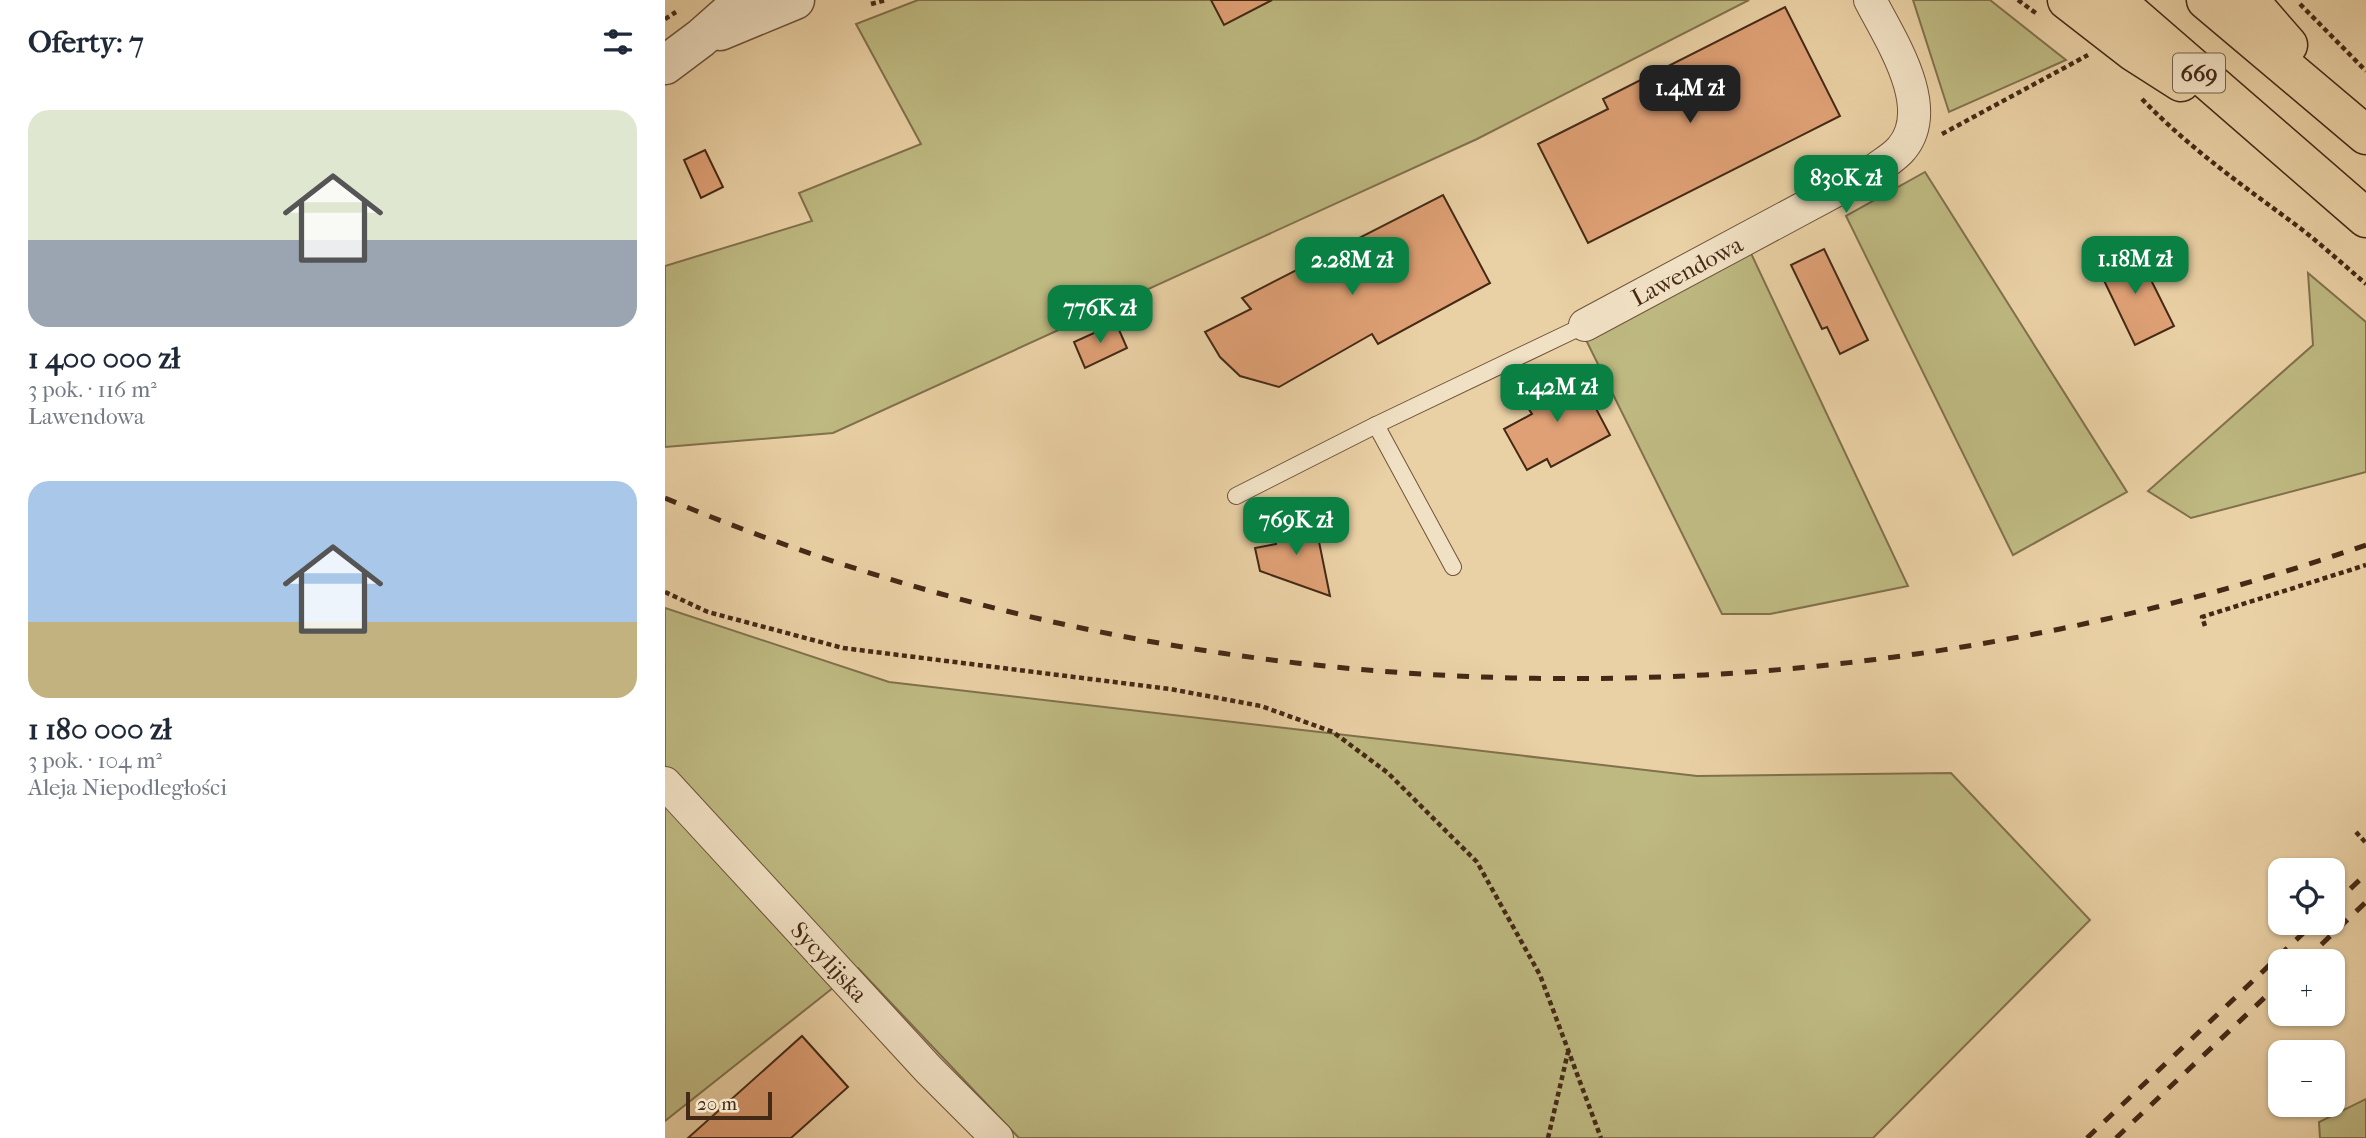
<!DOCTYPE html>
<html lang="pl">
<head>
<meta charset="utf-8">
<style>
  :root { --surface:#fff; --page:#f2f2f3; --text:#1f2937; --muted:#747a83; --accent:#0b8043 }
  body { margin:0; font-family:"IM FELL French Canon",serif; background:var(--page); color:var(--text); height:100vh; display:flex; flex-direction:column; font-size:26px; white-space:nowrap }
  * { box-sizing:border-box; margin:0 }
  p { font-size:23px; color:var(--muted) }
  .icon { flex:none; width:38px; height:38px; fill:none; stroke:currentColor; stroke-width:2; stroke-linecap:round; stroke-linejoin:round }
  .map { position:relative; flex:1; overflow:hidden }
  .sheet { display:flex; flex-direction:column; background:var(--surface); width:665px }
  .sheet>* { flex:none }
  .tools { position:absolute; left:1603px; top:858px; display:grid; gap:14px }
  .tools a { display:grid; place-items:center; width:77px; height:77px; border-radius:14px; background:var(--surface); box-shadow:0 2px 5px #0004; font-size:35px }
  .scale { position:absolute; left:21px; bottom:18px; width:86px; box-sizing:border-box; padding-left:7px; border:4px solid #442916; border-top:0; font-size:19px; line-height:24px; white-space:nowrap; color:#442916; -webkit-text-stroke:5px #f1e1c4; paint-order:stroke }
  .price { position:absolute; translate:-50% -60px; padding:0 16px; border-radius:14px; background:var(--accent); color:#fff; font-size:23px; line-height:46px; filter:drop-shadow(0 2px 4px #0008) }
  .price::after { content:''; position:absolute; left:50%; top:42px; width:21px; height:16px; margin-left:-10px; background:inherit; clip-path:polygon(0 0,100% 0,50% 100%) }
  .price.on { background:#222; color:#fff }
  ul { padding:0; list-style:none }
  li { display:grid; align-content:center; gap:14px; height:371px; padding:0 28px }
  li span { display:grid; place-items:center; height:217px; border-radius:21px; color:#555 }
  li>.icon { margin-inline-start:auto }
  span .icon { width:126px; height:126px; fill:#fffc; stroke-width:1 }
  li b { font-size:30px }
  h2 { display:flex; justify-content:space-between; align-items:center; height:84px; padding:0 28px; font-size:30px }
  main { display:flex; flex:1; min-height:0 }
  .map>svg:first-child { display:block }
</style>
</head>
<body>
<main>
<section class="sheet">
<h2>Oferty: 7<svg class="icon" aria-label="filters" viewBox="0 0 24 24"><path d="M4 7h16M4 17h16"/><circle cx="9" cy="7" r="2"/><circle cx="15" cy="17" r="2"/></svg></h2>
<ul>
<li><span style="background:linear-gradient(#dfe7d0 60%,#9aa5b1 0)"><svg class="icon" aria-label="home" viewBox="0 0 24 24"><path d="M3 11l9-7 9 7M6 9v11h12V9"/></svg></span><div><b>1 400 000 zł</b><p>3 pok. · 116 m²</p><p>Lawendowa</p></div></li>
<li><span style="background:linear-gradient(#a9c7e8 65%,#c2b280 0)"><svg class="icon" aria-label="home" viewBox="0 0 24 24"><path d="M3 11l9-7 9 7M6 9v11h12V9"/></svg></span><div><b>1 180 000 zł</b><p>3 pok. · 104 m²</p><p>Aleja Niepodległości</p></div></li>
</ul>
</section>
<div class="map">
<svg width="1701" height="1138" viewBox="0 0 1701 1138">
  <rect width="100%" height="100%" fill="#ead1a5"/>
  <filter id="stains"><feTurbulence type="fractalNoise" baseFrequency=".00286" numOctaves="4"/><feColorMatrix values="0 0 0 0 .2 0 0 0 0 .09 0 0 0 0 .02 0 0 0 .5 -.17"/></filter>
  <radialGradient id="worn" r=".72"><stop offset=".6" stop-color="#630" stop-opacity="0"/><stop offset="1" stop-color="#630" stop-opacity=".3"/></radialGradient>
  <!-- green -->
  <g fill="#beb981" stroke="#81714c" stroke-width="2">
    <path d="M 253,0 L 1084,0 L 812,139 L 168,433 L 0,447 L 0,266 L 147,221 L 134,193 L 256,144 L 191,24 Z"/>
    <path d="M 1248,0 L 1325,0 L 1401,60 L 1284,112 Z"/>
    <path d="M 1260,172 L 1462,492 L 1348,555 L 1181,216 Z"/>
    <path d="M 1083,247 L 1243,586 L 1105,614 L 1057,614 L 919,336 Z"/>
    <path d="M 1643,273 L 1701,322 L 1701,472 L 1526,518 L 1483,491 L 1648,345 Z"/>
    <path d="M 0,608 L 224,682 L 1032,776 L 1286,773 L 1425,920 L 1208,1138 L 354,1138 L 193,968 L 0,1121 Z"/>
    <path d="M 1701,1099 L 1701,1138 L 1655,1138 L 1654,1122 Z"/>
  </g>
  <!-- building -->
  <g fill="#dfa075" stroke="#442916" stroke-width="2">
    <path d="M 546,0 L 607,0 L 559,25 Z"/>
    <path d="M 1120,7 L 1175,116 L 923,243 L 873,144 L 943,109 L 938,99 Z"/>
    <path d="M 40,150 L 58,187 L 36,198 L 19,160 Z"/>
    <path d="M 778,195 L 825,283 L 713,344 L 707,334 L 614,387 L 575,376 L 555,357 L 540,332 L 586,309 L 577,298 Z"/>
    <path d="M 1470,248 L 1509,326 L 1470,345 L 1432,266 Z"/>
    <path d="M 1159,249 L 1203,340 L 1175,354 L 1162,327 L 1157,329 L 1126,265 Z"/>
    <path d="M 451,323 L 462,348 L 420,368 L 409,342 Z"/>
    <path d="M 911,371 L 945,435 L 886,467 L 882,459 L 862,470 L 839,429 L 867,414 L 858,400 Z"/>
    <path d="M 650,522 L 665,596 L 595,571 L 590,548 L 611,544 L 607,529 Z"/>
    <path d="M 137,1036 L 183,1087 L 126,1138 L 23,1138 Z"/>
  </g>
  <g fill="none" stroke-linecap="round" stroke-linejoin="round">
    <defs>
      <g id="service">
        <path d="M 711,425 L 788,567"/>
        <path d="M 571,496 L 711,425 L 920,325"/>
      </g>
      <g id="minor">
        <path d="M 920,325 L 1211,169 C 1219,163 1231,156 1237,148 C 1271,107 1225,39 1205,0"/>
        <path d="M 0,783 L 264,1070 L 332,1138"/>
      </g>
      <g id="tertiary">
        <path d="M 55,31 L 130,0"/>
        <path d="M 0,65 L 36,38 L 79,0"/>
      </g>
      <g id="primary">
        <path d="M 1402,0 L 1469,52 L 1516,82"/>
        <path d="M 1450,0 L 1701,218"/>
        <path d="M 1541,0 L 1701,135"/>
        <path d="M 1584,0 L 1623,45"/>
      </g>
    </defs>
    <!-- service casing -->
    <use href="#service" stroke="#6e533a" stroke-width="18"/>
    <!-- minor casing -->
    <use href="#minor" stroke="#6e533a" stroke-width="34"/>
    <!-- tertiary casing -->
    <use href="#tertiary" stroke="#6e533a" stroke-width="41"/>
    <!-- primary casing -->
    <use href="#primary" stroke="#442916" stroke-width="41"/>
    <!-- path -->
    <g stroke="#442916" stroke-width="4.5" stroke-dasharray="5 3.5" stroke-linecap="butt">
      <path d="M 1353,0 L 1372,14"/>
      <path d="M 206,4 L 221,0"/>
      <path d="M 1635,4 L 1701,71"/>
      <path d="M 0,19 L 11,12"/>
      <path d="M 1477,99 C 1525,149 1580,187 1635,228 C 1658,246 1679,265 1701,284"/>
      <path d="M 1277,134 L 1423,55"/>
      <path d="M 0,592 L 43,612 L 178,648 L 505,689 L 596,706 L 668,732 L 723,773 L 812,862 L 875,975 L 936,1138"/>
      <path d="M 1540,626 L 1537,617 L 1701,565"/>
      <path d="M 1691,832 L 1701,843"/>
      <path d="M 883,1138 L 903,1052"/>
    </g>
    <!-- service -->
    <use href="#service" stroke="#f1e1c4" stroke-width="16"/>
    <!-- minor -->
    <use href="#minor" stroke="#f1e1c4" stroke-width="32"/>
    <!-- tertiary -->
    <use href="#tertiary" stroke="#f1e1c4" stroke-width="38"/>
    <!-- primary -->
    <use href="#primary" stroke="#ead1a5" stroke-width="38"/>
    <!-- rail -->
    <g stroke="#442916" stroke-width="5" stroke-dasharray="12 12" stroke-linecap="butt">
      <path d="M 0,498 C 537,725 1153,735 1701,545"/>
      <path d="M 1668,905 L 1701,874"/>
      <path d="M 1639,961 L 1701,902"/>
      <path d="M 1422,1138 L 1650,922"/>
      <path d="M 1451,1138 L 1615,983"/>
    </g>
  </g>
  <g text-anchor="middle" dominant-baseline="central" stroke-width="6" stroke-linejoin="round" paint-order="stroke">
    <!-- shield labels -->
    <rect fill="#f1e1c4" stroke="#78604a" stroke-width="2" x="1508" y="53.5" width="52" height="39" rx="5"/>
    <g font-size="23" font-weight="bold" fill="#442916">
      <text x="1534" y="73">669</text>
    </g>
    <!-- street labels -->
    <g font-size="24" fill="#442916" stroke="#f1e1c4">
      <text transform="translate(1022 271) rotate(-28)">Lawendowa</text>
      <text transform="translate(164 962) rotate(47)">Sycylijska</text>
    </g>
  </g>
  <rect width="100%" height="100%" filter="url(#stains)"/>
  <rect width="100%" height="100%" fill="url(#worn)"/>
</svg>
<div class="tools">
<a><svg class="icon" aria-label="locate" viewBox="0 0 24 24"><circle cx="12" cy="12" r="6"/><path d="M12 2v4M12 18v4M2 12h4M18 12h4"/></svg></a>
<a>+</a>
<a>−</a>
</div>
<div class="scale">20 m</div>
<b class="price on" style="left:1025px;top:125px">1.4M zł</b>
<b class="price" style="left:1181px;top:215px">830K zł</b>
<b class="price" style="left:1470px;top:296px">1.18M zł</b>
<b class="price" style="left:687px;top:297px">2.28M zł</b>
<b class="price" style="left:435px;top:345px">776K zł</b>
<b class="price" style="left:892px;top:424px">1.42M zł</b>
<b class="price" style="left:631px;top:557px">769K zł</b>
</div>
</main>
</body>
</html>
